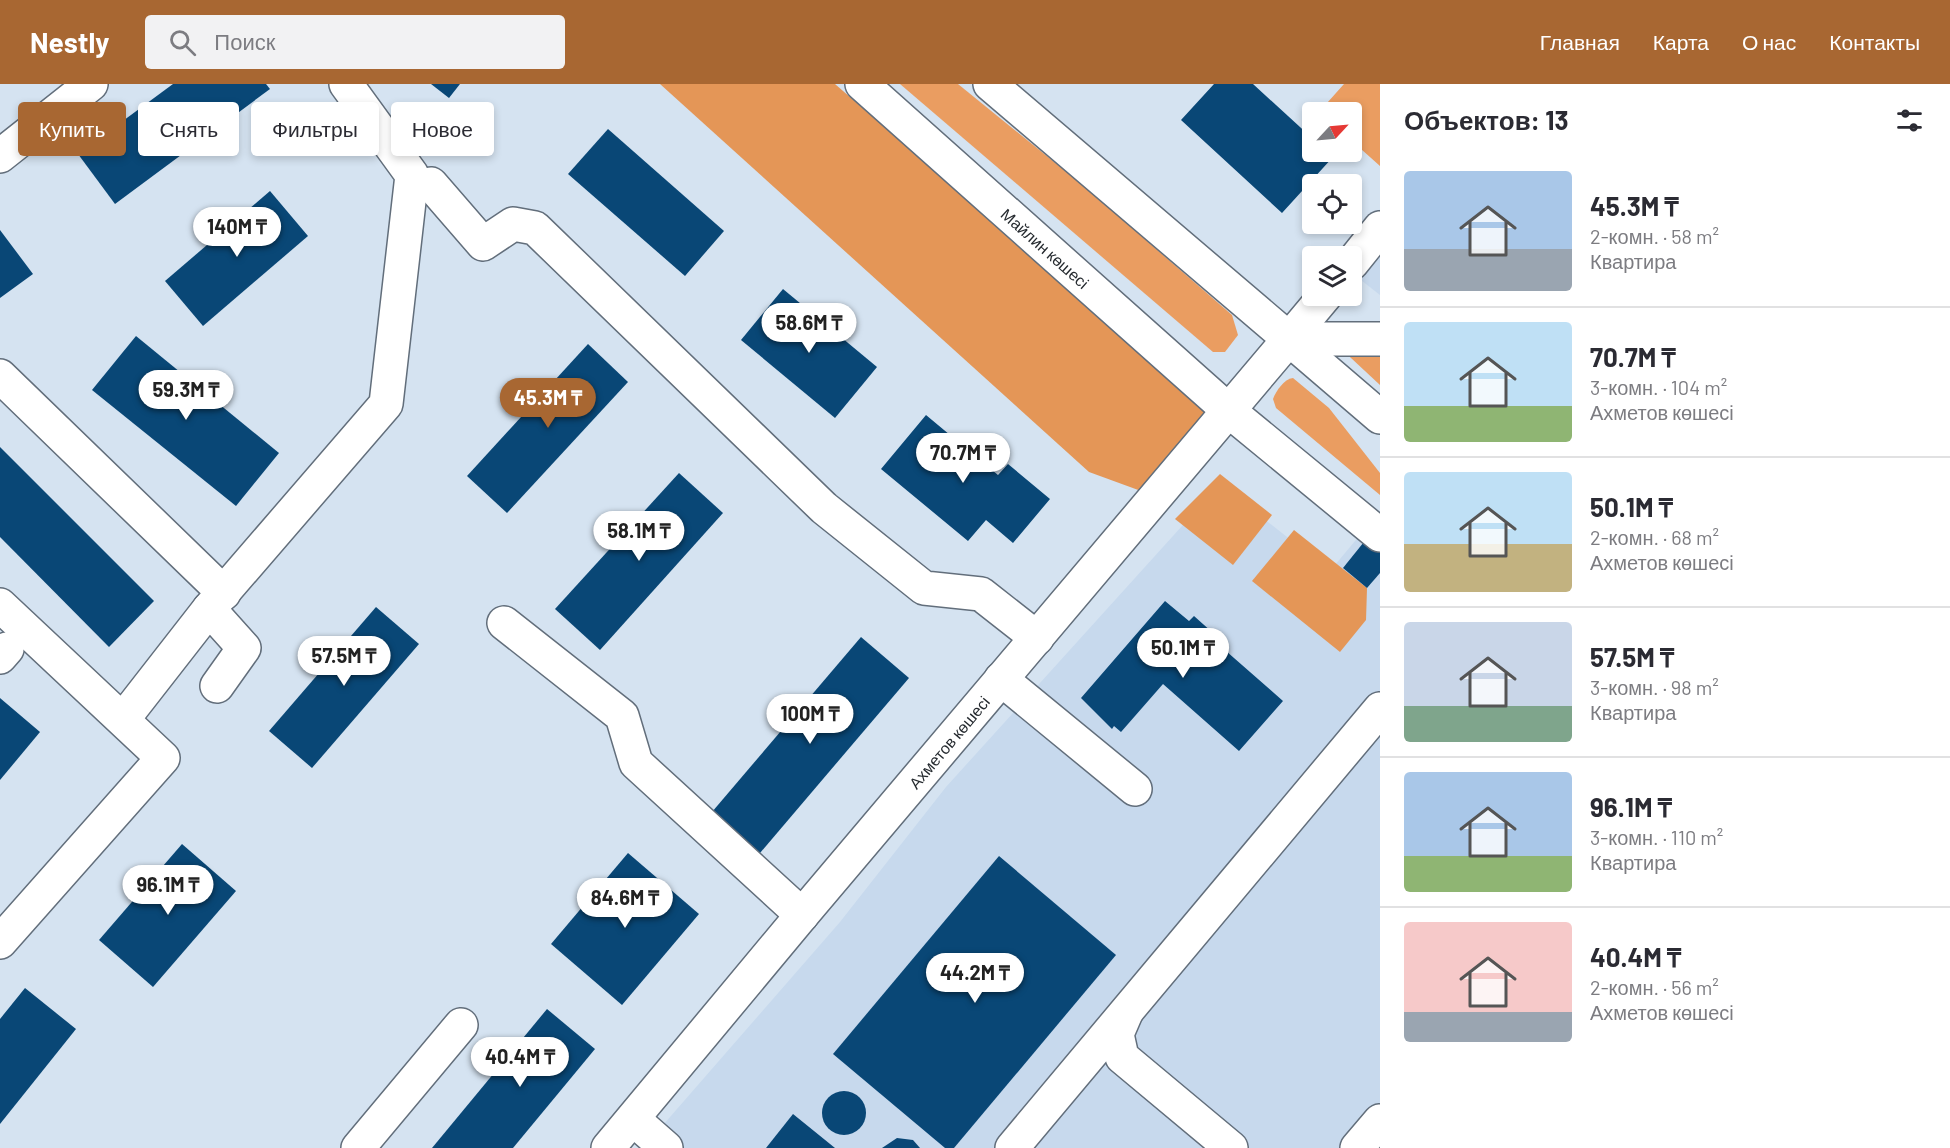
<!DOCTYPE html>
<html lang="ru">
<head>
<meta charset="utf-8">
<style>
  :root { --surface:#fff; --page:#f2f2f3; --text:#2b2b33; --muted:#7c7c81; --line:#e1e1e2; --accent:#a86732 }
  body { margin:0; font-family:Barlow,sans-serif; background:var(--page); color:var(--text); height:100vh; display:flex; flex-direction:column; font-size:22px; white-space:nowrap }
  * { box-sizing:border-box; margin:0 }
  p { font-size:20px; color:var(--muted) }
  .icon { flex:none; width:33px; height:33px; fill:none; stroke:currentColor; stroke-width:2; stroke-linecap:round; stroke-linejoin:round }
  .map { position:relative; flex:1; overflow:hidden }
  .sheet { display:flex; flex-direction:column; background:var(--surface); width:570px }
  .sheet>* { flex:none }
  .top-card { position:absolute; left:18px; top:18px; width:570px; height:54px; display:flex; gap:12px }
  .needle { width:39px; rotate:64deg }
  .tools { position:absolute; left:1302px; top:18px; display:grid; gap:12px }
  .tools a { display:grid; place-items:center; width:60px; height:60px; border-radius:6px; background:var(--surface); box-shadow:0 3px 9px #0003; font-size:30px }
  .price { position:absolute; translate:-50% -51px; padding:0 14px; border-radius:21px; background:#fff; color:#222; font-size:20px; line-height:39px; filter:drop-shadow(0 2px 3px #0008) }
  .price::after { content:''; position:absolute; left:50%; top:36px; width:18px; height:14px; margin-left:-9px; background:inherit; clip-path:polygon(0 0,100% 0,50% 100%) }
  .price.selected { background:var(--accent); color:#fff }
  ul { padding:0; list-style:none }
  li { display:flex; align-items:center; gap:18px; height:150px; padding:0 24px }
  li+li { border-top:2px solid var(--line) }
  li span { display:grid; place-items:center; flex:none; width:168px; height:120px; border-radius:6px; color:#555 }
  li>.icon { margin-inline-start:auto }
  span .icon { width:72px; height:72px; fill:#fffc; stroke-width:1 }
  li b { font-size:26px }
  h2 { display:flex; justify-content:space-between; align-items:center; height:72px; padding:0 24px; font-size:26px }
  .tag { padding:0 21px; border-radius:6px; background:var(--surface); box-shadow:0 3px 9px #0003; font-size:21px; line-height:54px }
  .tag.selected { background:var(--accent); color:#fff }
  header { display:flex; align-items:center; gap:36px; box-sizing:border-box; height:84px; padding:0 30px; background:var(--accent); color:#fff }
  header strong { font-size:28px }
  nav { display:flex; gap:33px; margin-inline-start:auto; font-size:21px }
  .search { width:420px; height:54px; background:var(--page); display:flex; align-items:center; gap:15px; box-sizing:border-box; padding:0 21px; border-radius:6px; color:var(--muted); font-size:22px }
  main { display:flex; flex:1; min-height:0 }
  .map>svg:first-child { display:block }
</style>
</head>
<body>
<header>
<strong>Nestly</strong>
<div class="search"><svg class="icon" aria-label="search" viewBox="0 0 24 24"><circle cx="10" cy="10" r="6"/><path d="M15 15l6 6"/></svg>Поиск</div>
<nav><a>Главная</a><a>Карта</a><a>О нас</a><a>Контакты</a></nav>
</header>
<main>
<div class="map">
<svg width="1380" height="1064" viewBox="0 0 1380 1064">
  <rect width="100%" height="100%" fill="#d5e3f1"/>
  <!-- built -->
  <g fill="#c7d9ed">
    <path d="M 1380,125 L 1380,211 L 1352,189 L 1343,172 Z"/>
    <path d="M 1220,400 L 1330,487 L 1380,427 L 1380,1064 L 643,1064 L 840,838 L 946,703 Z"/>
  </g>
  <!-- green -->
  <g fill="#ea9d61">
    <path d="M 900,0 L 958,0 L 1085,103 L 1232,231 L 1238,251 L 1225,268 L 1213,268 Z"/>
    <path d="M 1344,0 L 1380,0 L 1380,82 L 1352,57 L 1352,28 L 1319,28 Z"/>
    <path d="M 1336,260 L 1380,269 L 1380,301 Z"/>
    <path d="M 1293,294 L 1329,324 L 1380,389 L 1380,411 L 1276,324 L 1273,315 C 1276,307 1284,295 1293,294 Z"/>
  </g>
  <!-- forest -->
  <g fill="#e49657">
    <path d="M 660,0 L 835,0 L 1210,326 L 1141,407 L 1089,388 Z"/>
    <path d="M 1220,390 L 1272,431 L 1233,481 L 1175,435 Z"/>
    <path d="M 1294,446 L 1367,504 L 1366,536 L 1340,568 L 1252,497 Z"/>
  </g>
  <!-- building -->
  <g fill="#094776">
    <path d="M 173,0 L 266,0 L 270,5 L 115,120 L 78,70 Z"/>
    <path d="M 431,0 L 460,0 L 449,14 Z"/>
    <path d="M 1214,0 L 1253,0 L 1312,54 L 1312,68 L 1327,68 L 1333,73 L 1282,129 L 1181,36 Z"/>
    <path d="M 608,45 L 724,147 L 685,192 L 568,90 Z"/>
    <path d="M 270,107 L 308,152 L 203,242 L 165,197 Z"/>
    <path d="M 0,146 L 33,190 L 0,214 Z"/>
    <path d="M 783,205 L 877,283 L 835,334 L 741,256 Z"/>
    <path d="M 136,252 L 279,369 L 236,422 L 92,306 Z"/>
    <path d="M 588,260 L 628,298 L 507,429 L 467,392 Z"/>
    <path d="M 926,331 L 998,391 L 1008,380 L 1050,415 L 1013,459 L 986,436 L 968,457 L 881,385 Z"/>
    <path d="M 0,363 L 154,517 L 109,563 L 0,453 Z"/>
    <path d="M 679,389 L 723,429 L 600,566 L 555,525 Z"/>
    <path d="M 1380,438 L 1380,489 L 1367,504 L 1343,484 Z"/>
    <path d="M 1165,517 L 1189,537 L 1194,532 L 1222,557 L 1218,560 L 1283,617 L 1239,667 L 1163,600 L 1121,648 L 1114,642 L 1112,645 L 1081,614 Z"/>
    <path d="M 376,523 L 419,560 L 312,684 L 269,647 Z"/>
    <path d="M 861,553 L 909,594 L 760,769 L 712,728 Z"/>
    <path d="M 0,614 L 40,648 L 0,696 Z"/>
    <path d="M 182,760 L 236,807 L 153,903 L 99,856 Z"/>
    <path d="M 628,769 L 699,830 L 622,921 L 551,860 Z"/>
    <path d="M 999,772 L 1116,871 L 954,1064 L 945,1064 L 833,970 Z"/>
    <path d="M 25,904 L 76,945 L 0,1040 L 0,935 Z"/>
    <path d="M 547,925 L 595,965 L 513,1064 L 432,1064 Z"/>
    <circle cx="844" cy="1029" r="22"/>
    <path d="M 793,1030 L 835,1064 L 766,1064 Z"/>
    <path d="M 897,1054 L 913,1056 L 920,1064 L 882,1064 Z"/>
  </g>
  <g fill="none" stroke-linecap="round" stroke-linejoin="round">
    <defs>
      <g id="minor">
        <path d="M 0,72 L 91,0"/>
        <path d="M 431,100 L 483,160 L 513,140 L 535,144 L 824,424 L 924,504 L 981,510 L 1037,554"/>
        <path d="M 1352,179 L 1380,144"/>
        <path d="M 1289,255 L 1380,333"/>
        <path d="M 1289,255 L 1380,255"/>
        <path d="M 1289,255 L 1325,212"/>
        <path d="M 0,292 L 224,509"/>
        <path d="M 1229,327 L 1380,451"/>
        <path d="M 0,521 L 163,674 L 0,858"/>
        <path d="M 209,525 L 244,564 L 217,602"/>
        <path d="M 504,539 L 622,632 L 636,679 L 802,831"/>
        <path d="M 0,573 L 7,565"/>
        <path d="M 1001,595 L 1135,705"/>
        <path d="M 124,634 L 209,525 L 386,320 L 412,91 L 346,0"/>
        <path d="M 1126,929 L 1117,950 L 1122,973 L 1231,1064"/>
        <path d="M 633,1035 L 666,1064"/>
        <path d="M 358,1064 L 461,941"/>
        <path d="M 1012,1064 L 1380,625"/>
        <path d="M 1357,1064 L 1380,1037"/>
      </g>
      <g id="major">
        <path id="s1" d="M 862,0 L 1229,327"/>
        <path id="s2" d="M 608,1064 L 802,831 L 1289,255 L 990,0"/>
      </g>
    </defs>
    <!-- minor casing -->
    <use href="#minor" stroke="#626e7b" stroke-width="36"/>
    <!-- major casing -->
    <use href="#major" stroke="#626e7b" stroke-width="36"/>
    <!-- minor -->
    <use href="#minor" stroke="#fff" stroke-width="33"/>
    <!-- major -->
    <use href="#major" stroke="#fff" stroke-width="33"/>
  </g>
  <g text-anchor="middle" dominant-baseline="central" stroke-width="6" stroke-linejoin="round" paint-order="stroke">
    <!-- street labels -->
    <g font-size="16" fill="#252a2f" stroke="#fff">
      <text stroke="none"><textPath href="#s1" startOffset="246">Майлин көшесі</textPath></text>
      <text stroke="none"><textPath href="#s2" startOffset="530">Ахметов көшесі</textPath></text>
    </g>
  </g>
</svg>
<div class="tools">
<a><svg class="needle" viewBox="-14 -14 28 28"><path d="M0-13l5 13h-10z" fill="#e53935"/><path d="M0 13l5-13h-10z" fill="#7c7c81"/></svg></a>
<a><svg class="icon" aria-label="locate" viewBox="0 0 24 24"><circle cx="12" cy="12" r="6"/><path d="M12 2v4M12 18v4M2 12h4M18 12h4"/></svg></a>
<a><svg class="icon" aria-label="layers" viewBox="0 0 24 24"><path d="M12 4l9 5-9 5-9-5zM3 14l9 5 9-5"/></svg></a>
</div>
<b class="price" style="left:237px;top:174px">140M ₸</b>
<b class="price" style="left:809px;top:270px">58.6M ₸</b>
<b class="price" style="left:186px;top:337px">59.3M ₸</b>
<b class="price selected" style="left:548px;top:345px">45.3M ₸</b>
<b class="price" style="left:963px;top:400px">70.7M ₸</b>
<b class="price" style="left:639px;top:478px">58.1M ₸</b>
<b class="price" style="left:1183px;top:595px">50.1M ₸</b>
<b class="price" style="left:344px;top:603px">57.5M ₸</b>
<b class="price" style="left:810px;top:661px">100M ₸</b>
<b class="price" style="left:168px;top:832px">96.1M ₸</b>
<b class="price" style="left:625px;top:845px">84.6M ₸</b>
<b class="price" style="left:975px;top:920px">44.2M ₸</b>
<b class="price" style="left:520px;top:1004px">40.4M ₸</b>
<div class="top-card">
<a class="tag selected">Купить</a>
<a class="tag">Снять</a>
<a class="tag">Фильтры</a>
<a class="tag">Новое</a>
</div>
</div>
<section class="sheet">
<h2>Объектов: 13<svg class="icon" aria-label="filters" viewBox="0 0 24 24"><path d="M4 7h16M4 17h16"/><circle cx="9" cy="7" r="2"/><circle cx="15" cy="17" r="2"/></svg></h2>
<ul>
<li><span style="background:linear-gradient(#a9c7e8 65%,#9aa5b1 0)"><svg class="icon" aria-label="home" viewBox="0 0 24 24"><path d="M3 11l9-7 9 7M6 9v11h12V9"/></svg></span><div><b>45.3M ₸</b><p>2-комн. · 58 m²</p><p>Квартира</p></div></li>
<li><span style="background:linear-gradient(#bfe0f5 70%,#8fb573 0)"><svg class="icon" aria-label="home" viewBox="0 0 24 24"><path d="M3 11l9-7 9 7M6 9v11h12V9"/></svg></span><div><b>70.7M ₸</b><p>3-комн. · 104 m²</p><p>Ахметов көшесі</p></div></li>
<li><span style="background:linear-gradient(#bfe0f5 60%,#c2b280 0)"><svg class="icon" aria-label="home" viewBox="0 0 24 24"><path d="M3 11l9-7 9 7M6 9v11h12V9"/></svg></span><div><b>50.1M ₸</b><p>2-комн. · 68 m²</p><p>Ахметов көшесі</p></div></li>
<li><span style="background:linear-gradient(#c9d6e8 70%,#7fa58c 0)"><svg class="icon" aria-label="home" viewBox="0 0 24 24"><path d="M3 11l9-7 9 7M6 9v11h12V9"/></svg></span><div><b>57.5M ₸</b><p>3-комн. · 98 m²</p><p>Квартира</p></div></li>
<li><span style="background:linear-gradient(#a9c7e8 70%,#8fb573 0)"><svg class="icon" aria-label="home" viewBox="0 0 24 24"><path d="M3 11l9-7 9 7M6 9v11h12V9"/></svg></span><div><b>96.1M ₸</b><p>3-комн. · 110 m²</p><p>Квартира</p></div></li>
<li><span style="background:linear-gradient(#f6c9c9 75%,#9aa5b1 0)"><svg class="icon" aria-label="home" viewBox="0 0 24 24"><path d="M3 11l9-7 9 7M6 9v11h12V9"/></svg></span><div><b>40.4M ₸</b><p>2-комн. · 56 m²</p><p>Ахметов көшесі</p></div></li>
</ul>
</section>
</main>
</body>
</html>
